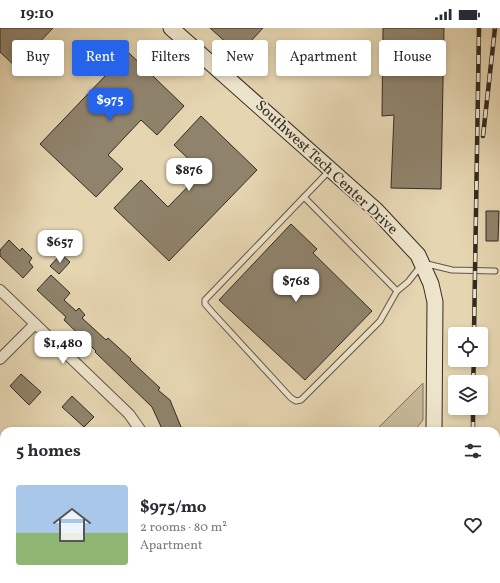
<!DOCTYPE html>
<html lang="en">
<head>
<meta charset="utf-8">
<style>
  :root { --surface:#fff; --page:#f2f2f3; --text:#2b2b33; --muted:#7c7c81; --accent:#2563eb }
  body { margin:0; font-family:Vollkorn,serif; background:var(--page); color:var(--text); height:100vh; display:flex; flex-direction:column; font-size:15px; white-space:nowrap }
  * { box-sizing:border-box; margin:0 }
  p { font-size:13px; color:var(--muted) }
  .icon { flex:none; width:22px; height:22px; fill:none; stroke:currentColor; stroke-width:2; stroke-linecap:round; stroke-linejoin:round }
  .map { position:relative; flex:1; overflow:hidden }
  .sheet { position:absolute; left:0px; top:399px; width:500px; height:156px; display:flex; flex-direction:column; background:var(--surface); border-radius:12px 12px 0 0; box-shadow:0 2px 6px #0003 }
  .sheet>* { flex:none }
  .hud { position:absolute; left:12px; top:12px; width:476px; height:36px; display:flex; gap:8px }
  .fabs { position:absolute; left:448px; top:299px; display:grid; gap:8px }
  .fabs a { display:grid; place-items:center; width:40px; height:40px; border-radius:4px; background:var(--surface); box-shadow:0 2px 6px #0003; font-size:20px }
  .price { position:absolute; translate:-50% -34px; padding:0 9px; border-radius:8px; background:#fff; color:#222; font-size:13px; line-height:26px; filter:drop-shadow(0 1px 2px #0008) }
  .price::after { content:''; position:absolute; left:50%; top:24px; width:12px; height:9px; margin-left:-6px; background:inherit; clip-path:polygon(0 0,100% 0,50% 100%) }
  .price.current { background:var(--accent); color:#fff }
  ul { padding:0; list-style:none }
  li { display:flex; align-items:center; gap:12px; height:100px; padding:0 16px }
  li span { display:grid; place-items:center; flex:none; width:112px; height:80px; border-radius:4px; color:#555 }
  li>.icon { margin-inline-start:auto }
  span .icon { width:48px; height:48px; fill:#fffc; stroke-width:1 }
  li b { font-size:17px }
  h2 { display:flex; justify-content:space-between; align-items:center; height:48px; padding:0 16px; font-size:17px }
  .chip { padding:0 14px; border-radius:4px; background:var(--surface); box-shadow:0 2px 6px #0003; font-size:14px; line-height:36px }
  .chip.current { background:var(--accent); color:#fff }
  .status { display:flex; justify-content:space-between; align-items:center; height:28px; padding:0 20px; background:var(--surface); direction:ltr }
  .status svg { height:11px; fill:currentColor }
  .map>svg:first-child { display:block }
</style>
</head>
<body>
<div class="status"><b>19:10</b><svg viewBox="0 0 49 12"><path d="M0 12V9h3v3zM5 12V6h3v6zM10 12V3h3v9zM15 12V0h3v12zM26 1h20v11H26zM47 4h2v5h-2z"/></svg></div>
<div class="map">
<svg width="500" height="555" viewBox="0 0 500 555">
  <rect width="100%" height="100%" fill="#e5d5b1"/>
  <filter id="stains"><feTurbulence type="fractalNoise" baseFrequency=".005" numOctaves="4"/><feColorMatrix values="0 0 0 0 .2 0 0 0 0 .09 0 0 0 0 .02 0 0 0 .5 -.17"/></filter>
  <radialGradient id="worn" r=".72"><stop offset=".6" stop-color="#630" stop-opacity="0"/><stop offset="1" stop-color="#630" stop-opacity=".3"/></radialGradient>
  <!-- green -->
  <g fill="#c7b899" stroke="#7c725d">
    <path d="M 423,355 L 423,392 L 414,403 L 375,403 Z"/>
    <path d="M 229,551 L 297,551 L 294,555 L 225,555 Z"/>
  </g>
  <!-- building -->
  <g fill="#8f836c" stroke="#322b21">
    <path d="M 0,0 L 53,0 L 16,39 L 0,24 Z"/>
    <path d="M 210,0 L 263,0 L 239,26 Z"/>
    <path d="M 383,0 L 444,0 L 441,161 L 391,160 L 394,87 L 382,88 Z"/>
    <path d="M 128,24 L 184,78 L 157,107 L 141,92 L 108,127 L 123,141 L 96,169 L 40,116 Z"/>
    <path d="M 201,88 L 257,142 L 169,233 L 114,180 L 141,152 L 168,179 L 202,144 L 174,117 Z"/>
    <path d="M 486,183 L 499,183 L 498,213 L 486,213 Z"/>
    <path d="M 291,196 L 317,221 L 313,225 L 372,283 L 305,352 L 219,272 Z"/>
    <path d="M 9,212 L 20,223 L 22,220 L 32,230 L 29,234 L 33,239 L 23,250 L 0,228 L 0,222 Z"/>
    <path d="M 61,226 L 70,234 L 59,246 L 50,238 Z"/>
    <path d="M 51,247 L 70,265 L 64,272 L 76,283 L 79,280 L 85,287 L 82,290 L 106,312 L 108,310 L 131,331 L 130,332 L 160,360 L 158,362 L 170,372 L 181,399 L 172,403 L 163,403 L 152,379 L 95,324 L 96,323 L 64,292 L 66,289 L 37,262 Z"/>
    <path d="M 21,346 L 41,364 L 29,377 L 10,358 Z"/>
    <path d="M 72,368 L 94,389 L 84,399 L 62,379 Z"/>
  </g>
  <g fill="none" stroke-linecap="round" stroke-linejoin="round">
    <defs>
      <g id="lane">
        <path d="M 330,142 L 205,272 L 205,276 L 212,284 L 291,370 L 296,373 L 301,372 L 380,293 L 397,263 L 408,254 L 423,235 L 452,242 L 495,243"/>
        <path d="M 304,169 L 397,263"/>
      </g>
      <g id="street">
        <path d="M 0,262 L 129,386 L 141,403"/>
        <path d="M 0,331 L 35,296"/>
        <path d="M 82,555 L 85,551"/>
      </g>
      <g id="secondary">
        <path d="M 171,0 L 376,182 L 418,227 L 431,256 L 435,274 L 434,403"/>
        <path d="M 432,555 L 432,551"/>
      </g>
    </defs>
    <!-- lane casing -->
    <use href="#lane" stroke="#5f5645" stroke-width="7"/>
    <!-- street casing -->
    <use href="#street" stroke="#5f5645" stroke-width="12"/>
    <!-- secondary casing -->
    <use href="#secondary" stroke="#322b21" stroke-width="17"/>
    <!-- path -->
    <path stroke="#322b21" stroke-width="2" stroke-dasharray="3 2" stroke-linecap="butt" d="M 287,555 L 291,551"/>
    <!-- lane -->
    <use href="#lane" stroke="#eee4cc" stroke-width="5"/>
    <!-- street -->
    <use href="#street" stroke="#eee4cc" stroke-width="10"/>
    <!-- secondary -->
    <use href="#secondary" stroke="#eee4cc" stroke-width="15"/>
    <defs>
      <g id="rail">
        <path d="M 483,108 L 495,0"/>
        <path d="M 474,306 L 479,0"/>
        <path d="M 473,354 L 474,332"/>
        <path d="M 473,403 L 473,380"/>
        <path d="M 471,555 L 471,551"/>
      </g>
    </defs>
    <!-- rail casing -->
    <use href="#rail" stroke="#322b21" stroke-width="4.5"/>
    <!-- rail -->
    <use href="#rail" stroke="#eee4cc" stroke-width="3" stroke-dasharray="9" stroke-linecap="butt"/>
  </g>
  <g text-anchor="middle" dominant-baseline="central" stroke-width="3.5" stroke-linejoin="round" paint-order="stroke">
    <!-- street labels -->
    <g font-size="15" fill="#322b21" stroke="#eee4cc">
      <text transform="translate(326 140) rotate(43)">Southwest Tech Center Drive</text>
    </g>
  </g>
  <rect width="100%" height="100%" filter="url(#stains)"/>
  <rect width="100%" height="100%" fill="url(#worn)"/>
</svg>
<div class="fabs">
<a><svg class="icon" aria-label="locate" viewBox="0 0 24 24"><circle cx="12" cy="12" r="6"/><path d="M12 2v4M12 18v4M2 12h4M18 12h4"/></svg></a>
<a><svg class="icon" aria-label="layers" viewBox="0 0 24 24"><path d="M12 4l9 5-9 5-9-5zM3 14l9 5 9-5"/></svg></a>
</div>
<b class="price current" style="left:110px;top:94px">$975</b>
<b class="price" style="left:189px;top:164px">$876</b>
<b class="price" style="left:60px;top:236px">$657</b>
<b class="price" style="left:296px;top:275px">$768</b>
<b class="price" style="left:63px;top:337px">$1,480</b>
<div class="hud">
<a class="chip">Buy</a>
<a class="chip current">Rent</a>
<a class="chip">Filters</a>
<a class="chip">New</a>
<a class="chip">Apartment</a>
<a class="chip">House</a>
</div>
<section class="sheet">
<h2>5 homes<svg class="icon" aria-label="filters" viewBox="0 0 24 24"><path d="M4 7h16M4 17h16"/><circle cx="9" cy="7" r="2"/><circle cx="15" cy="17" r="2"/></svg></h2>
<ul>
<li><span style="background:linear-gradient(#a9c7e8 60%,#8fb573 0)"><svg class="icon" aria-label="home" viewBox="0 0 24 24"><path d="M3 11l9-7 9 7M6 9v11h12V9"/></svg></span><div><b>$975/mo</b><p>2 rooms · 80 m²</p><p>Apartment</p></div><svg class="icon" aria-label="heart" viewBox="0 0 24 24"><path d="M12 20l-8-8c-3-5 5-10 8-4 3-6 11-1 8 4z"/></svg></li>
</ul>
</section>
</div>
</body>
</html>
